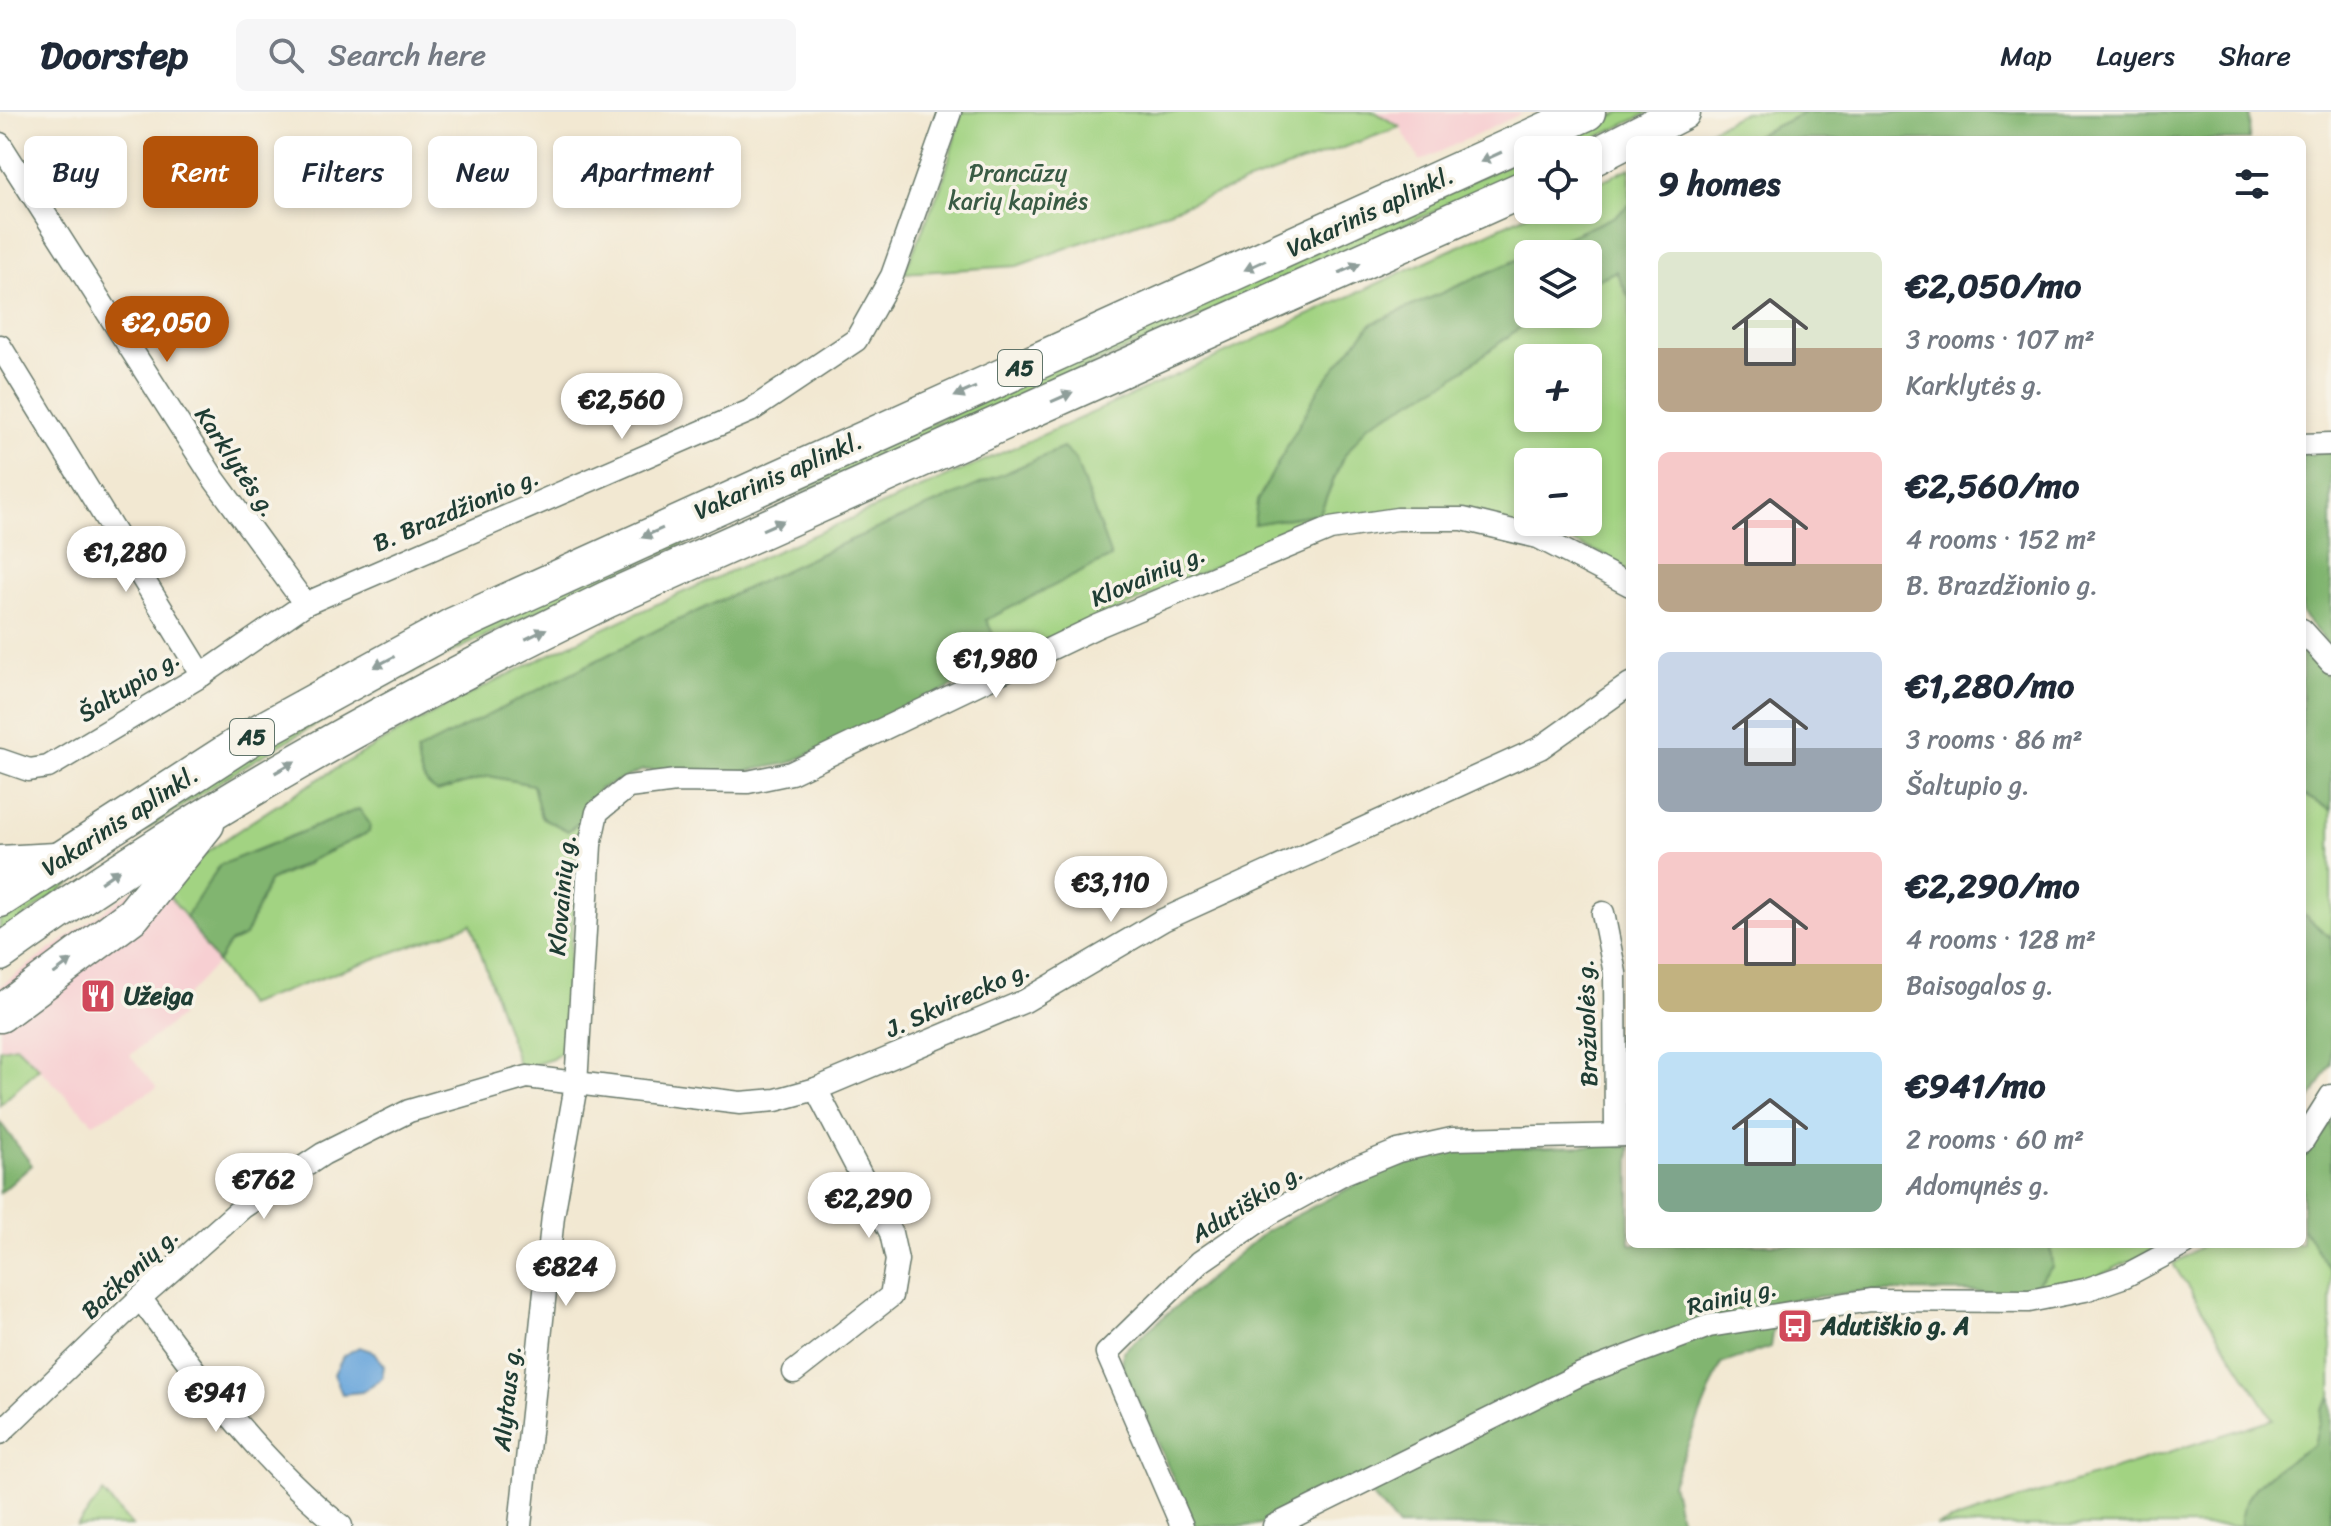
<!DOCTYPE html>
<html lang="en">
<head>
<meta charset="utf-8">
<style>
  :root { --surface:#fff; --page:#f6f6f7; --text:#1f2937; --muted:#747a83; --line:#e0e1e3; --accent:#b45309 }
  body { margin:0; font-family:Sriracha,sans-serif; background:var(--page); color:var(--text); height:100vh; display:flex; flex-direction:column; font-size:30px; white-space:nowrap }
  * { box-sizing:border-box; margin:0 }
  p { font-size:26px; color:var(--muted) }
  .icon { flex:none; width:44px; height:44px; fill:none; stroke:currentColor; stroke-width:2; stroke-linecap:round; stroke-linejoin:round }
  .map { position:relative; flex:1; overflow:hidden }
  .sheet { position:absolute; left:1626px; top:24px; width:680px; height:1112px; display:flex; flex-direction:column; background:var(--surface); border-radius:12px; box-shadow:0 4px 12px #0003 }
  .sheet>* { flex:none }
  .hud { position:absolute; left:24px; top:24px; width:760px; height:72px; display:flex; gap:16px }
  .controls { position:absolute; left:1514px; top:24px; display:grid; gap:16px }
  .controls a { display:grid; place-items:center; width:88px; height:88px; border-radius:12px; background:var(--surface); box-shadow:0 4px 12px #0003; font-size:40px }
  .price { position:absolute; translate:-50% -68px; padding:0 18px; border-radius:28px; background:#fff; color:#222; font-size:26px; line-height:52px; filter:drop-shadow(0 2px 4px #0008) }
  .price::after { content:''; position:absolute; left:50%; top:48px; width:24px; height:18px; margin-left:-12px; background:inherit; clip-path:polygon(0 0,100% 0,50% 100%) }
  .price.selected { background:var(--accent); color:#fff }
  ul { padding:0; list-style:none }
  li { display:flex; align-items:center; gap:24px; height:200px; padding:0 32px }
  li span { display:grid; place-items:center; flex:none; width:224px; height:160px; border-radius:12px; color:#555 }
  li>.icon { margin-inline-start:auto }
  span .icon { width:96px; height:96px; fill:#fffc; stroke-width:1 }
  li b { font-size:34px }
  h2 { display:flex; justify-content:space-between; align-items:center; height:96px; padding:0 32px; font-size:34px }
  .chip { padding:0 28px; border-radius:12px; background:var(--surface); box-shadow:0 4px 12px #0003; font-size:28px; line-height:72px }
  .chip.selected { background:var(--accent); color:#fff }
  header { display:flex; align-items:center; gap:48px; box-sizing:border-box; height:112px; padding:0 40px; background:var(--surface); border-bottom:2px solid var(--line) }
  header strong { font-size:38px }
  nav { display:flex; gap:44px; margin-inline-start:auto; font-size:28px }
  .search { width:560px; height:72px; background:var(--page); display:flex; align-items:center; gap:20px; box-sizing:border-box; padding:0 28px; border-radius:12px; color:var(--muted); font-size:30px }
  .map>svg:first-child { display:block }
</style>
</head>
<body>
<header>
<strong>Doorstep</strong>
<div class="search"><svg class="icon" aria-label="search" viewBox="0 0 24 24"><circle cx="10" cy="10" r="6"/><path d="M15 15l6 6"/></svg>Search here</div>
<nav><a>Map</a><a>Layers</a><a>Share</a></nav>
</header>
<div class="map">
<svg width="2331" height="1414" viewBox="0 0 2331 1414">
  <rect width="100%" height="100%" fill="#f7f3e8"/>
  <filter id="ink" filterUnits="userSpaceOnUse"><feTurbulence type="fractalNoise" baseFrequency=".0125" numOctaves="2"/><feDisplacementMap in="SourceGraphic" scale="16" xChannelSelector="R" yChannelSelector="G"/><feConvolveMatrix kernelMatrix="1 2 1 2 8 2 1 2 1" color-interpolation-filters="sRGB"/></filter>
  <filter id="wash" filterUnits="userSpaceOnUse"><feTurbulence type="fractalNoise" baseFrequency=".006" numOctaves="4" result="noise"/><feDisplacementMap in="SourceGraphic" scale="32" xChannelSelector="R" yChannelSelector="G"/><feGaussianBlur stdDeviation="1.8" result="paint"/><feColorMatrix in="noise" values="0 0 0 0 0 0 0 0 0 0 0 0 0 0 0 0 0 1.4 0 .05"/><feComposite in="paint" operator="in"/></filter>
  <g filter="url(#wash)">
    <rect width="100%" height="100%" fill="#f2e8d2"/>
    <!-- built -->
    <g fill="#f7cfd2">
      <path d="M 1375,0 L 1525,0 L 1420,49 L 1400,15 Z"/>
      <path d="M 138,774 L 167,781 L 217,851 L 175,896 L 181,904 L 130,943 L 157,976 L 93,1011 L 17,934 L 0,937 L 0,874 Z"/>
    </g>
    <!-- green -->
    <g fill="#a2d382" stroke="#60885b" stroke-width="2" fill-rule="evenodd">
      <path d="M 962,0 L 1375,0 L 1400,15 L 1017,154 L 904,161 L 942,72 Z"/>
      <path d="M 1621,0 L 1651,0 L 1570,38 L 1538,38 Z"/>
      <path d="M 1744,0 L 1806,0 L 1746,28 L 1692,28 Z"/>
      <path d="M 1528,43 L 1528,57 C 1335,145 1141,232 946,317 C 721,416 482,514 270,639 C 176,695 88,758 0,823 L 0,807 L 118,725 L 269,629 L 463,522 Z"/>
      <path d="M 1630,56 L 1630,92 L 1614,105 L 1371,212 L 1254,412 L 1320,401 L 1342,347 L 1368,313 L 1451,267 L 1538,202 L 1588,202 L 1588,172 L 1616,159 L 1630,188 L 1630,461 L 1605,443 L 1539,417 L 1333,408 L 1255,436 L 1007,549 L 985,508 L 1063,336 L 835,435 L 659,517 L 437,680 L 489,664 L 533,673 L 541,705 L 568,718 L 581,709 L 562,940 L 552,947 L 520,957 L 471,812 L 247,893 L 217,851 L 229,831 L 245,824 L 269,769 L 307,753 L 359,697 L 220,753 L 186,805 L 167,781 L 177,762 C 400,596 665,488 919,377 C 1127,287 1332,193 1537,98 L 1588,98 L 1588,75 ZM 1528,246 L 1588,246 L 1588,306 L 1528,306 ZM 1528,350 L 1588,350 L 1588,410 L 1528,410 Z"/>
      <path d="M 2302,682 L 2331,698 L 2331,826 L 2302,801 Z"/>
      <path d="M 16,934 L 39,956 L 0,993 L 0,937 Z"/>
      <path d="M 2302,1115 L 2331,1159 L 2331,1285 L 2322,1298 L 2314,1333 C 2286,1351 2237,1375 2241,1414 L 1936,1414 L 2273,1307 L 2173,1152 L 2205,1132 L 2302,1132 Z"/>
      <path d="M 2050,1132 L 2166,1132 L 2094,1166 L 2029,1180 L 2052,1155 Z"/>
      <path d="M 103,1381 L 132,1414 L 77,1414 Z"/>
    </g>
    <!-- forest -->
    <g fill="#81b570" stroke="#507952" stroke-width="2">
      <path d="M 1806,0 L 2250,0 L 2249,28 L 1746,28 Z"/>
      <path d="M 1630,92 L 1630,188 L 1616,159 L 1588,172 L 1588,142 L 1529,142 L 1614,105 Z"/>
      <path d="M 1528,143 L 1528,202 L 1538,202 L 1451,267 L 1368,313 L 1342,347 L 1320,401 L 1254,412 L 1257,389 L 1321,273 L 1371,212 Z"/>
      <path d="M 1063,336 L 1075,347 L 1111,445 L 986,508 L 1007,549 L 790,651 L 737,661 L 643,658 L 599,677 L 581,709 L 568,719 L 541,705 L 533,673 L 489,664 L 437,680 C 421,670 418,657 417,639 L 659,517 L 835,435 Z"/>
      <path d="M 2331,340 L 2331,536 L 2302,502 L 2302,342 Z"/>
      <path d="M 2302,538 L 2331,568 L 2331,698 L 2302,682 Z"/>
      <path d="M 359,697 L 370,712 L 369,720 L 269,769 L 245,824 L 229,831 L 217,851 L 186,805 L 220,753 Z"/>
      <path d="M 2302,801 L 2331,826 L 2331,952 L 2302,1002 Z"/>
      <path d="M 0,1010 L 32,1053 L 0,1081 Z"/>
      <path d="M 2331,1010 L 2331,1159 L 2302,1115 L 2302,1048 Z"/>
      <path d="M 1612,1033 L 1630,1035 L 1630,1132 L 2050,1132 L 2052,1155 L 2029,1180 L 1866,1179 L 1773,1190 L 1774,1210 L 1770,1235 L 1721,1252 L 1672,1371 L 1681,1411 L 1685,1414 L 1398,1414 L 1360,1370 L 1284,1409 L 1244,1414 L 1195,1414 L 1122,1254 L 1123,1239 L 1266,1119 L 1376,1062 L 1448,1038 Z"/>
      <path d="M 2331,1285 L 2331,1414 L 2241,1414 C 2237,1375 2286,1351 2314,1333 L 2322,1298 Z"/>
    </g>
    <!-- water -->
    <path fill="#6ca7dc" stroke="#467288" stroke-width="2" d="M 359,1235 L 374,1240 L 384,1254 L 382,1266 L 362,1280 L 342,1282 L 334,1262 L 343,1244 Z"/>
  </g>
  <g filter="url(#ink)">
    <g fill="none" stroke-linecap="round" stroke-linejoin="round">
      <defs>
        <g id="minor">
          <path d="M 0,32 L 214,367 L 305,492"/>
          <path d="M 0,234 L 202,563 L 48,655 L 29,658 L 0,648"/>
          <path d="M 2302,333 L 2331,332"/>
          <path d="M 2302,518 L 2331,550"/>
          <path d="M 202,563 L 305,492 L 750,299 L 856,228 L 892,164 L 950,0"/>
          <path d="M 1603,801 L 1615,861 L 1616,1021"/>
          <path d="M 2302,1030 L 2331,984"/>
          <path d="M 140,1186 C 200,1267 261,1351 341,1414"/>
          <path d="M 794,1260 L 891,1184 L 897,1148 L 891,1121 L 816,977"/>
          <path d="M 0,1321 L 140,1186 L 243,1095 L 323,1042 L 409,999 L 527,965 L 740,991 L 776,988 L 816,977 L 1025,889 L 1163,808 L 1540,636 L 1630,572"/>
          <path d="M 520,1414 L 553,1104 L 576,973 L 590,733 L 597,700 L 628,675 L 676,669 L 748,670 L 791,661 L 1098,514 L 1330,417 L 1397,407 L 1463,407 L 1538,425 L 1630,473"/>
          <path d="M 1182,1414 L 1107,1241 L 1200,1150 L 1271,1101 L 1344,1061 L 1398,1039 L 1452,1027 L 1630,1023"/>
          <path d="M 1274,1414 L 1581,1262 L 1709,1214 L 1870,1188 L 2029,1189 L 2085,1178 L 2125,1164 L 2185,1132"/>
        </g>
        <g id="trunk">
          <path d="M 1588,48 L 1682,0"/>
          <path d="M 0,752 L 56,749"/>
          <path d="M 0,787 L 256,622 L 453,514 L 1587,0"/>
          <path d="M 0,841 C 191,703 394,591 606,488 L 1528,75"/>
          <path d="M 0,902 L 133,803 L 206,712"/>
        </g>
      </defs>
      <!-- minor casing -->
      <use href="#minor" stroke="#69796b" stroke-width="25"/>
      <!-- trunk casing -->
      <use href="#trunk" stroke="#69796b" stroke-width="39"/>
      <!-- minor -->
      <use href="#minor" stroke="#fff" stroke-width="22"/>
      <!-- trunk -->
      <use href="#trunk" stroke="#fff" stroke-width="36"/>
    </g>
    <!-- one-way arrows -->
    <defs><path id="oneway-solid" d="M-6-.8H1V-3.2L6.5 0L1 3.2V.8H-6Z" transform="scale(2)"/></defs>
    <g fill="#8f9e9a">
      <use href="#oneway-solid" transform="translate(1491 45) rotate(155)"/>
      <use href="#oneway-solid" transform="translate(1255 153) rotate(155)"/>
      <use href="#oneway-solid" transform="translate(1350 156) rotate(-24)"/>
      <use href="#oneway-solid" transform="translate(965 280) rotate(156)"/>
      <use href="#oneway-solid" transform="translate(1062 285) rotate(-24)"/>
      <use href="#oneway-solid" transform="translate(773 413) rotate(-24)"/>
      <use href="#oneway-solid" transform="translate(652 421) rotate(156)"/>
      <use href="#oneway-solid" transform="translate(536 522) rotate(-26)"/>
      <use href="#oneway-solid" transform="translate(384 550) rotate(152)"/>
      <use href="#oneway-solid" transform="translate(285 655) rotate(-30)"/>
      <use href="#oneway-solid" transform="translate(110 764) rotate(-35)"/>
      <use href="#oneway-solid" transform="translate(63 855) rotate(-37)"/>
    </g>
  </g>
  <!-- icons -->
  <defs>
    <symbol id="restaurant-square" viewBox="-11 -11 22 22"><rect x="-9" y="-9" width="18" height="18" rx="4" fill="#d1495b" stroke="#f7f3e8"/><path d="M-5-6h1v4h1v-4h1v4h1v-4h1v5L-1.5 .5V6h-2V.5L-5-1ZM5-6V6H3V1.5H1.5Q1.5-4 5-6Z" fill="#fff"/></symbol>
    <symbol id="bus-square" viewBox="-11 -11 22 22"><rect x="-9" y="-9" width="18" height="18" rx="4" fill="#d1495b" stroke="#f7f3e8"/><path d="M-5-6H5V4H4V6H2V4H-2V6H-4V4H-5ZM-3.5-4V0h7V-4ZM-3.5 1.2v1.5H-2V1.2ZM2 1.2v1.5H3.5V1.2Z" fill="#fff"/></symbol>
  </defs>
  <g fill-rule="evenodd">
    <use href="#restaurant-square" x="78" y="864" width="40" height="40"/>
    <use href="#bus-square" x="1775" y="1194" width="40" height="40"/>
  </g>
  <g text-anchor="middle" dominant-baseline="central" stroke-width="7" stroke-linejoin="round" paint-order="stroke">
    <!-- shield labels -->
    <g fill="#f7f3e8" stroke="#60746a" stroke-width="2">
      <rect x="998" y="238" width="44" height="36" rx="6"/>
      <rect x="230" y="607" width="44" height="36" rx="6"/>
    </g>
    <g font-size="22" font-weight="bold" fill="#1f3d34">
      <text x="1020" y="256">A5</text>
      <text x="252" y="625">A5</text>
    </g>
    <!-- park labels -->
    <g font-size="24" fill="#395b44" stroke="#f7f3e8">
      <text x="1018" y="61">Prancūzų<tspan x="1018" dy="28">karių kapinės</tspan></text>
    </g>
    <!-- street labels -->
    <g font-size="24" fill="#1f3d34" stroke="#f7f3e8">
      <text transform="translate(1370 100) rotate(-25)">Vakarinis aplinkl.</text>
      <text transform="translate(236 350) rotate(56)">Karklytės g.</text>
      <text transform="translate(778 364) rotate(-24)">Vakarinis aplinkl.</text>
      <text transform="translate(456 398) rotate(-23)">B. Brazdžionio g.</text>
      <text transform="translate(1148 464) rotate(-23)">Klovainių g.</text>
      <text transform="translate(129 574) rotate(-32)">Šaltupio g.</text>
      <text transform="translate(120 709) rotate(-33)">Vakarinis aplinkl.</text>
      <text transform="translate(562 783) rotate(-85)">Klovainių g.</text>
      <text transform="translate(958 887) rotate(-24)">J. Skvirecko g.</text>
      <text transform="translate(1587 911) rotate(-92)">Bražuolės g.</text>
      <text transform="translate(1247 1091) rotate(-32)">Adutiškio g.</text>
      <text transform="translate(130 1161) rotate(-43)">Bačkonių g.</text>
      <text transform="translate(1732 1185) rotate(-13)">Rainių g.</text>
      <text transform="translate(507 1286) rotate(-84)">Alytaus g.</text>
    </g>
    <!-- poi labels -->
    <g font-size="24" font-weight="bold" fill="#1f3d34" stroke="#f7f3e8" text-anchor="start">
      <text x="124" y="884">Užeiga</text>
      <text x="1821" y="1214">Adutiškio g. A</text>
    </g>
  </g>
</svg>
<div class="controls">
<a><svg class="icon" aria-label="locate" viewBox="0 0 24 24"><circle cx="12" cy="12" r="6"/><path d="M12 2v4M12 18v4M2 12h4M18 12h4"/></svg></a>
<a><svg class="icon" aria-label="layers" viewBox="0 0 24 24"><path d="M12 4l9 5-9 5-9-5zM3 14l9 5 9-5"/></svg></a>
<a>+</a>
<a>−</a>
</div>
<b class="price selected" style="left:167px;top:252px">€2,050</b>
<b class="price" style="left:622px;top:329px">€2,560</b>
<b class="price" style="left:126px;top:482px">€1,280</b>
<b class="price" style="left:996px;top:588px">€1,980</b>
<b class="price" style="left:1111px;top:812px">€3,110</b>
<b class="price" style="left:264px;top:1109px">€762</b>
<b class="price" style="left:869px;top:1128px">€2,290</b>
<b class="price" style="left:566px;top:1196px">€824</b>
<b class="price" style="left:216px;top:1322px">€941</b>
<div class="hud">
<a class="chip">Buy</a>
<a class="chip selected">Rent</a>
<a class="chip">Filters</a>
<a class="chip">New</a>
<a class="chip">Apartment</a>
</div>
<section class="sheet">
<h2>9 homes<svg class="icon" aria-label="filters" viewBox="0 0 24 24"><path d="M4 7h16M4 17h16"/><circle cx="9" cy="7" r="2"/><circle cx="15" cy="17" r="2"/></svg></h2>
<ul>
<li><span style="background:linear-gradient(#dfe7d0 60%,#b9a48a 0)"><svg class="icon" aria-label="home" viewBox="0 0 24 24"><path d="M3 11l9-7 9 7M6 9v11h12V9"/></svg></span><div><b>€2,050/mo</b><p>3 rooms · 107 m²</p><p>Karklytės g.</p></div></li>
<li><span style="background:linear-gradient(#f6c9c9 70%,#b9a48a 0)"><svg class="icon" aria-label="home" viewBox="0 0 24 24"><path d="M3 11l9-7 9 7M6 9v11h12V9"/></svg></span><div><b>€2,560/mo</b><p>4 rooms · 152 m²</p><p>B. Brazdžionio g.</p></div></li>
<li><span style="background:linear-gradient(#c9d6e8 60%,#9aa5b1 0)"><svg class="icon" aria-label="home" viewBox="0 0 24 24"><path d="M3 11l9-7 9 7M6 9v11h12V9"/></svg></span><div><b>€1,280/mo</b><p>3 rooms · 86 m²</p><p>Šaltupio g.</p></div></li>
<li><span style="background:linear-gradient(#f6c9c9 70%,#c2b280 0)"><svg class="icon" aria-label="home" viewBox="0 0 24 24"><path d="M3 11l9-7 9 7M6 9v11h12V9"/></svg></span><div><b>€2,290/mo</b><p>4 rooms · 128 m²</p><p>Baisogalos g.</p></div></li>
<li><span style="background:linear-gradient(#bfe0f5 70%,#7fa58c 0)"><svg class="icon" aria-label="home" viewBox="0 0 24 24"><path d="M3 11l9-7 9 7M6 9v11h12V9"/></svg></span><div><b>€941/mo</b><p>2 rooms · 60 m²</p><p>Adomynės g.</p></div></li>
</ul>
</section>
</div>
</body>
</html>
